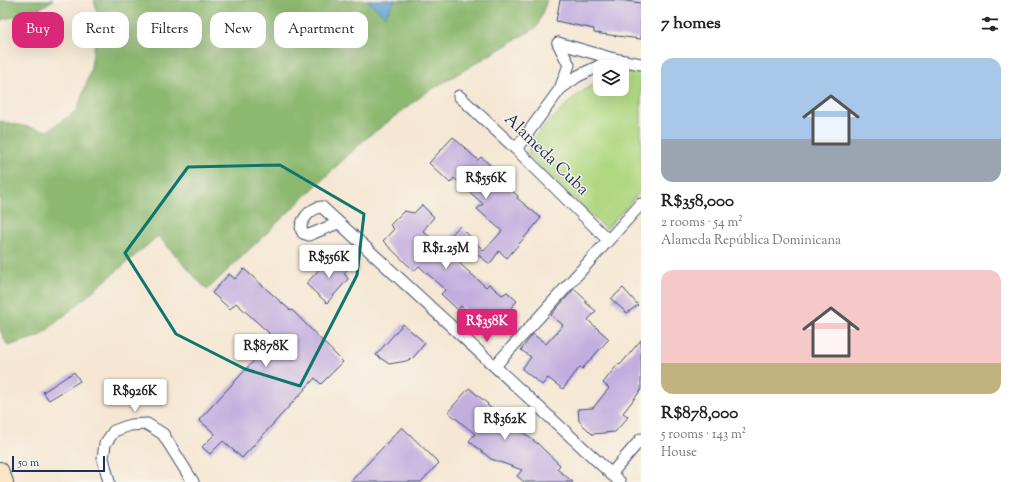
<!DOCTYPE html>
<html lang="en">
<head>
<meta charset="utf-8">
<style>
  :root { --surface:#fff; --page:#f6f6f6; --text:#202124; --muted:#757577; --accent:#db2777 }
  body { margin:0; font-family:"Sorts Mill Goudy",serif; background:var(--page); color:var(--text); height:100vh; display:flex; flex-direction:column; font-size:15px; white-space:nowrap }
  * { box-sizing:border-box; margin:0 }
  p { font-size:13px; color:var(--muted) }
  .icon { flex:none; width:22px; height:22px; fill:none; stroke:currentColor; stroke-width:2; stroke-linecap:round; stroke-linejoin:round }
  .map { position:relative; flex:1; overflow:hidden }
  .drawer { display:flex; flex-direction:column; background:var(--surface); width:380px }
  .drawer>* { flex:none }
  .hud { position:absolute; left:12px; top:12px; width:380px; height:36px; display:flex; gap:8px }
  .tools { position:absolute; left:593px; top:60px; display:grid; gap:8px }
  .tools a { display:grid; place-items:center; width:36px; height:36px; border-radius:8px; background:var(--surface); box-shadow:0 4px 16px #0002; font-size:20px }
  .scale { position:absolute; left:12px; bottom:10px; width:93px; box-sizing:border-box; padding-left:4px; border:2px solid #1b2f5e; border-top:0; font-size:11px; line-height:14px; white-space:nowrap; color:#1b2f5e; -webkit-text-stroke:3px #f7f3e8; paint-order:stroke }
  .price { position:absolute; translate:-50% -34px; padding:0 9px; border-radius:4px; background:#fff; color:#222; font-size:13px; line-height:26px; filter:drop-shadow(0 1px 2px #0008) }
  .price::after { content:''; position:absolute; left:50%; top:24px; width:12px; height:9px; margin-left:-6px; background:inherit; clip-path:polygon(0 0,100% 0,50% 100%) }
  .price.on { background:var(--accent); color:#fff }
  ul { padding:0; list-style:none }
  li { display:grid; align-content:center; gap:8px; height:212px; padding:0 20px }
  li span { display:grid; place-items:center; height:124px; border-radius:12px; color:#555 }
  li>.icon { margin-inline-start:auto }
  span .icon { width:72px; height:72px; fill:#fffc; stroke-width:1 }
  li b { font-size:17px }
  h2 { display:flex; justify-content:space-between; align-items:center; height:48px; padding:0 20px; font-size:17px }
  .tag { padding:0 14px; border-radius:12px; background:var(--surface); box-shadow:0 4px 16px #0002; font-size:14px; line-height:36px }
  .tag.on { background:var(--accent); color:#fff }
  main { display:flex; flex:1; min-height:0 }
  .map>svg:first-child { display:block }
</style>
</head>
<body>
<main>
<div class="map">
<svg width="641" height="482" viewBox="0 0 641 482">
  <rect width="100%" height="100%" fill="#f7f3e8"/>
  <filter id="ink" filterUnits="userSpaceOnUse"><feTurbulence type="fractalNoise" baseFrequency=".025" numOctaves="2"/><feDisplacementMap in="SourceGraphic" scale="8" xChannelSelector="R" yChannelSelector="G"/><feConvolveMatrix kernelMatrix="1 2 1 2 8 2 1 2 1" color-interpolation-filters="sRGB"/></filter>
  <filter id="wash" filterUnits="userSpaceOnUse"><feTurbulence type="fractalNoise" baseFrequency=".012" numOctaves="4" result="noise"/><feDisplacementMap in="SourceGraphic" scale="16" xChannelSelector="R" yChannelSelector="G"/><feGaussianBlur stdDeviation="0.9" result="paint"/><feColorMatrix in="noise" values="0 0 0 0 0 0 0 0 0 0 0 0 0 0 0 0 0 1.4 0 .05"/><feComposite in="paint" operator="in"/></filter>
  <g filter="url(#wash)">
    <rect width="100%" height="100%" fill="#f5e7d3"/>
    <!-- green -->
    <path fill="#b0d882" stroke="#668470" d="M 641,70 L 641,191 L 606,229 L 529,157 L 529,142 L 572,99 L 600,79 L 600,89 L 622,89 L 622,71 Z"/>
    <!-- forest -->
    <g fill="#8cb870" stroke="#547467">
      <path d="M 0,0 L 53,0 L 34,12 L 0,20 Z"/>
      <path d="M 94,0 L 547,0 L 537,27 L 427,92 L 364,140 L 207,290 L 158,236 L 40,336 L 8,346 L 0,330 L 0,121 L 47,131 L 77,111 L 90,72 L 99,19 Z"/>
    </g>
    <!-- water -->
    <path fill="#62a6d7" stroke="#3e6a9a" d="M 367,0 L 395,0 L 385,16 Z"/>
    <g id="blocks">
      <!-- building -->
      <g fill="#c2addf">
        <path d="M 560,0 L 619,0 L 641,3 L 641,39 L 594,33 L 594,29 L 556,21 Z"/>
        <path d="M 453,137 L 478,160 L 481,157 L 500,174 L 497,178 L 518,196 L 517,198 L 541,218 L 507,258 L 499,251 L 490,264 L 451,235 L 460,226 L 484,251 L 502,231 L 477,209 L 483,204 L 454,178 L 450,183 L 429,163 Z"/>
        <path d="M 422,205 L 434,217 L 423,231 L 486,287 L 489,284 L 502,295 L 507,292 L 517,301 L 490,332 L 461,306 L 458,310 L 441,294 L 445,290 L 419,266 L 414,271 L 383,241 L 394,229 L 390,225 L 404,211 L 414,213 Z"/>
        <path d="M 332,255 L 348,269 L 344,273 L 348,279 L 327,303 L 306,284 Z"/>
        <path d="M 244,269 L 291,311 L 292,310 L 343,362 L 321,384 L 315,378 L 242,458 L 223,441 L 210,454 L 202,447 L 215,434 L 199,420 L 274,339 L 268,334 L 269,333 L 236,303 L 230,309 L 212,293 L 229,274 L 235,279 Z"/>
        <path d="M 623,288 L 638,305 L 627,313 L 611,299 Z"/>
        <path d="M 574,289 L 586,300 L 586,303 L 596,311 L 588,320 L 609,339 L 582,369 L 580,367 L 563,389 L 548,378 L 542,385 L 522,369 L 531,357 L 521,350 L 533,334 L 546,344 L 563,325 L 551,315 Z"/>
        <path d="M 403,324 L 425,343 L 413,358 L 406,361 L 389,364 L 376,355 Z"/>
        <path d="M 641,340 L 641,390 L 623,413 L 628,417 L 615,432 L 592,434 L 579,421 L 578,409 L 593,408 L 609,388 L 603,383 L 618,364 L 620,365 Z"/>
        <path d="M 74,372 L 80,381 L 49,400 L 43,392 Z"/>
        <path d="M 469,388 L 488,404 L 487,405 L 538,444 L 560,465 L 557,469 L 573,482 L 524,482 L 517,476 L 522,470 L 491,459 L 469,441 L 475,434 L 448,412 Z"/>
        <path d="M 402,427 L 439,463 L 421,482 L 350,482 Z"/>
      </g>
    </g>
  </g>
  <g filter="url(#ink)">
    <use href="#blocks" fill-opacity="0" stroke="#3c4b70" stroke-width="1"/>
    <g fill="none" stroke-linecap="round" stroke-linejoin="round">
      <defs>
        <g id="minor">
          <path d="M 558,43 L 614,59 L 641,64"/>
          <path d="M 558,43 L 569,65 L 560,89"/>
          <path d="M 459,96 L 516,149 L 608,240"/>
          <path d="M 516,149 L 560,89 L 578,76 L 614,59"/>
          <path d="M 338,223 L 309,235 L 303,233 C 296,224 311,207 322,207 L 620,482"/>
          <path d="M 495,366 L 641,204"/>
          <path d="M 611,474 L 641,439"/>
          <path d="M 109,482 L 103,458 L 105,444 L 114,431 L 130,425 L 147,424 L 163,434 L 193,482"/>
        </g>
        <path id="secondary" d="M 0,470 L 5,482"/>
      </defs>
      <!-- minor casing -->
      <use href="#minor" stroke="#3c4b70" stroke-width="13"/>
      <!-- secondary casing -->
      <use href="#secondary" stroke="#3c4b70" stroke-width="18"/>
      <!-- minor -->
      <use href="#minor" stroke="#fff" stroke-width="11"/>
      <!-- secondary -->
      <use href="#secondary" stroke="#fce6c4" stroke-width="16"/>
    </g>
  </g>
  <!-- marked area -->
  <path fill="none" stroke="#0f766e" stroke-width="3" stroke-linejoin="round" d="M 280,165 L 364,214 L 357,275 L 300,386 L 245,369 L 176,334 L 125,253 L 188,167 Z"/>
  <g text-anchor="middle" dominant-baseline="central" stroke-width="3" stroke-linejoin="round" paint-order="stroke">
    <!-- street labels -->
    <g font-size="17" fill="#1b2f5e" stroke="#f7f3e8">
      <text transform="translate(546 155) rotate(44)">Alameda Cuba</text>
    </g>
  </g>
</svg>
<div class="tools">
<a><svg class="icon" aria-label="layers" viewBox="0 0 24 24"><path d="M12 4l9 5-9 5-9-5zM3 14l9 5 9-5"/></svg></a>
</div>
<div class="scale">50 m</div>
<b class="price" style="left:486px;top:200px">R$556K</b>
<b class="price" style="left:446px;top:270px">R$1.25M</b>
<b class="price" style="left:329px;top:279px">R$556K</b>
<b class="price on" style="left:487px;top:343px">R$358K</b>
<b class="price" style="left:266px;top:368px">R$878K</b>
<b class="price" style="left:135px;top:413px">R$926K</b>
<b class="price" style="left:505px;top:441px">R$362K</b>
<div class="hud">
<a class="tag on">Buy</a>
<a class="tag">Rent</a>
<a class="tag">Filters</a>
<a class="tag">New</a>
<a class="tag">Apartment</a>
</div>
</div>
<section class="drawer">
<h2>7 homes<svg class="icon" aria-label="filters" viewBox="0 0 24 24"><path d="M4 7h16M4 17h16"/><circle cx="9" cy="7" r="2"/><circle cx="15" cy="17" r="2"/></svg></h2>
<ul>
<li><span style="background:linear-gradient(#a9c7e8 65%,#9aa5b1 0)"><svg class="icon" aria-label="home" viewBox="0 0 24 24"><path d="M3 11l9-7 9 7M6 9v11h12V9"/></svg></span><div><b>R$358,000</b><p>2 rooms · 54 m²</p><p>Alameda República Dominicana</p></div></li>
<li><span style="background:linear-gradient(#f6c9c9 75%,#c2b280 0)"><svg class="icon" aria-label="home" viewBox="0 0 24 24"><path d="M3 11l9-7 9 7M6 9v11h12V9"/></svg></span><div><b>R$878,000</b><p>5 rooms · 143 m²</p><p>House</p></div></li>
</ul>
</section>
</main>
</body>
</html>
